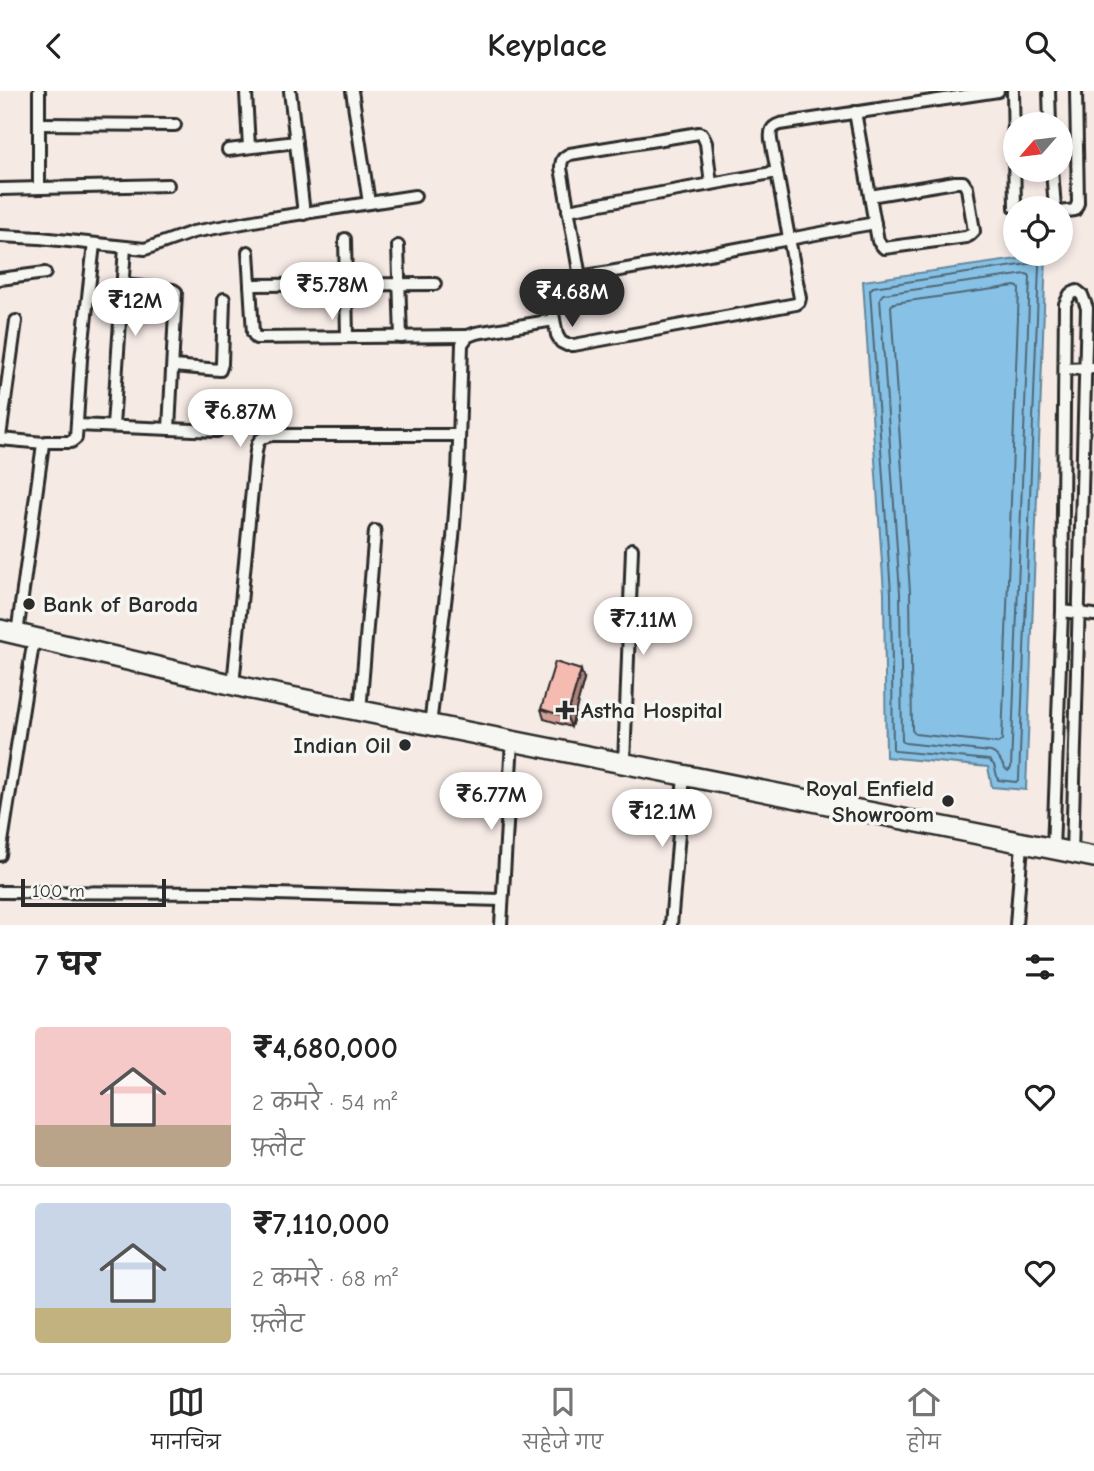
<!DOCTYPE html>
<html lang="hi">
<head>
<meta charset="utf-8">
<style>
  :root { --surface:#fff; --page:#f6f6f6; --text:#222; --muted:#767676; --line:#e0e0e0; --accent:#2b2b2b }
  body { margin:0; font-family:"Comic Neue","Playpen Sans Deva",sans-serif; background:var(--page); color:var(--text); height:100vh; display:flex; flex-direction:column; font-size:26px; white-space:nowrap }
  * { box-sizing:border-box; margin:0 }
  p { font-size:23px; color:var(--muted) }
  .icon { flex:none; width:38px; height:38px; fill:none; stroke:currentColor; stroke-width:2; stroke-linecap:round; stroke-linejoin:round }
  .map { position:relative; height:834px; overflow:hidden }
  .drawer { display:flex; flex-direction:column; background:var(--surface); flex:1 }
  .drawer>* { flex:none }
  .needle { width:46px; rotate:242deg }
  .fabs { position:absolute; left:1003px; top:21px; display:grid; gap:14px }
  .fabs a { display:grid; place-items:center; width:70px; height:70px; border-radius:50%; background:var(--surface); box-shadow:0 4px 10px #0003; font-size:35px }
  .scale { position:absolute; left:21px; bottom:18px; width:145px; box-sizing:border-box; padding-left:7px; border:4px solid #2b2b2b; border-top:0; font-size:19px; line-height:24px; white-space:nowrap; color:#2b2b2b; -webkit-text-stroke:5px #f6f6f2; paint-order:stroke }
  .price { position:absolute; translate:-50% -60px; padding:0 16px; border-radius:24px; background:#fff; color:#222; font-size:23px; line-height:46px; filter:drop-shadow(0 2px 4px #0008) }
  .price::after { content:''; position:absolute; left:50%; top:42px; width:21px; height:16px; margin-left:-10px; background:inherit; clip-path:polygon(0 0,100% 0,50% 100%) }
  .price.active { background:var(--accent); color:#fff }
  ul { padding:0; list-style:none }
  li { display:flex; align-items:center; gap:21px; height:175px; padding:0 35px }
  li+li { border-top:2px solid var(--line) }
  li span { display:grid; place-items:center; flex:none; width:196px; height:140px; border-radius:7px; color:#555 }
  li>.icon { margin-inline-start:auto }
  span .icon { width:84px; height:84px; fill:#fffc; stroke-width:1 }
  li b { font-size:30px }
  h2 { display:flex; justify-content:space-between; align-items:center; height:84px; padding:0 35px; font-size:30px }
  header { display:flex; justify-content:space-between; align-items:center; height:91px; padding:0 35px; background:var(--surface); font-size:32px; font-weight:700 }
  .tab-bar { display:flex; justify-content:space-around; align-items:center; height:98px; border-top:2px solid var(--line); background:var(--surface); font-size:19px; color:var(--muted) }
  .tab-bar a { display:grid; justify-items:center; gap:4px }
  .tab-bar .active { color:var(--accent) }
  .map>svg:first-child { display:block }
</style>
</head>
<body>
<header><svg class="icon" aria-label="back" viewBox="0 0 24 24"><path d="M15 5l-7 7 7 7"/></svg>Keyplace<svg class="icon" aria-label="search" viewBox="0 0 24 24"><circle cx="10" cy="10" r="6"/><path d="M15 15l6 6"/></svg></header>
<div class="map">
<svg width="1094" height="834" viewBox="0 0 1094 834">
  <rect width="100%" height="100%" fill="#f6eae5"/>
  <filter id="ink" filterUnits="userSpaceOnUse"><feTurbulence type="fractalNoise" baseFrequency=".0143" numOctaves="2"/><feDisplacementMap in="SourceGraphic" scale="14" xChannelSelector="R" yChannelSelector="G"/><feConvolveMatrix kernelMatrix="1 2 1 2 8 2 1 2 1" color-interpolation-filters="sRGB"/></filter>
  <g filter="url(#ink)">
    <!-- water -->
    <path fill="#87c2e6" stroke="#62869b" stroke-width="2" d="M 1046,164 L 1026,699 L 992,696 L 988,676 L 886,666 L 884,502 L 863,190 Z"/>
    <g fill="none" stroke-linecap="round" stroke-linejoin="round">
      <!-- shore -->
      <g stroke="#506776" stroke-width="2">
        <path d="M 1035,172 L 1038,172 L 1039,175 L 1019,688 L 1016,691 L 998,689 L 994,674 L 989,669 L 896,660 L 893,658 L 891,502 L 870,199 L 873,196 Z"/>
        <path d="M 1026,183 L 1029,184 L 1030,186 L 1011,677 L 1008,680 C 1000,675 1003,666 991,661 L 905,652 L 902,650 L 900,502 L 880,207 L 883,203 Z"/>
        <path d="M 1015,195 L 1018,196 L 1019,198 L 1002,649 L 998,652 L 915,643 L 912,639 L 910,501 L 891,215 L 894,212 Z"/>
      </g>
      <defs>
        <g id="street">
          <path d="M 39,0 L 39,97"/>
          <path d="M 290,0 L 304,123"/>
          <path d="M 352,0 L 369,112"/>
          <path d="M 1013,0 L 1015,117"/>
          <path d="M 1049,0 L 1050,33"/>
          <path d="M 246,2 L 249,56"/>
          <path d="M 855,21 L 878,150 L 884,157 L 966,146 L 970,144 L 974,140 L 967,97 L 963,91 L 955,91 L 870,105"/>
          <path d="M 39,33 L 175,34"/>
          <path d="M 228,59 L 296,51"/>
          <path d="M 1052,79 L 1055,117"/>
          <path d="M 0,98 L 168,94"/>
          <path d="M 568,119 L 777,81"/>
          <path d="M 1060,121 L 1075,119 L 1078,112 L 1076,0"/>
          <path d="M 875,132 C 770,151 665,173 560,189 L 553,192 L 549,202 L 557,244 L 561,251 L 567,254 L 574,254 L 796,213 L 799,211 L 800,207 L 771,49 C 770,40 771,36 780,33 L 998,0"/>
          <path d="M 0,145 L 40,147 L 145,158 L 193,141 L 265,128 L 415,105"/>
          <path d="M 345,148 L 347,246"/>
          <path d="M 398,155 L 401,246"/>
          <path d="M 248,161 L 253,242 L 256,247 L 468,245"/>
          <path d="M 580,186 L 561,77 C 561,69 563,66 570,63 L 699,42 L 702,43 L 706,52 L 711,93"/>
          <path d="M 0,188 L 45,182"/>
          <path d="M 123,194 L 173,199 L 176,201 L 169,338"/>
          <path d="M 250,194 L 435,193"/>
          <path d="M 173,275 L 220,279 L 222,273 L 224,208"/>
          <path d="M 1065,278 L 1094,277"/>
          <path d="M 77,334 L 217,340"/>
          <path d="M 113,335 L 125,156"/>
          <path d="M 0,346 L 16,230"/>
          <path d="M 0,348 L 44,352"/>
          <path d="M 1062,520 L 1094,524"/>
          <path d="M 17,543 L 43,353 L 46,351 L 71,351 L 76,347 L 81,268 L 94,153"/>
          <path d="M 233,594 L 255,368 C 257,353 256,347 272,344 L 459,344"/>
          <path d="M 360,620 L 375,440"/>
          <path d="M 430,634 L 453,447 L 458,383 L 462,253 L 468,245 L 476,242 L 554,229"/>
          <path d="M 624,673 L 632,458"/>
          <path d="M 1053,759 L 1062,520 L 1065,213 L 1070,203 L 1077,200 L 1082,204 L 1087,217 L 1072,763"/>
          <path d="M 0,764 L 34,547"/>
          <path d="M 0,801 L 240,802 L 502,809"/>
          <path d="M 501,834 L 512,650"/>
          <path d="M 671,834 L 684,685"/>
          <path d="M 1016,834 L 1022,753"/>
        </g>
        <path id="highway" d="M 0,539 L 251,598 L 1094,766"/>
      </defs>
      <!-- street casing -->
      <use href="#street" stroke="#2b2b2b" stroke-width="16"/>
      <!-- highway casing -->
      <use href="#highway" stroke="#2b2b2b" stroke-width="24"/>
      <!-- street -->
      <use href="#street" stroke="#f6f6f2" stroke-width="10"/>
      <!-- highway -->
      <use href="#highway" stroke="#f6f6f2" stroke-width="19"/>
    </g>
    <!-- wall -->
    <path fill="#d3a097" stroke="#2b2b2b" stroke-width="2" d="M 584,589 L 571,636 L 544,628 L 541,618 Z"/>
    <!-- shaded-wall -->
    <path fill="#ac827b" stroke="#2b2b2b" stroke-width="2" d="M 581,579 L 584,589 L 571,636 L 567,626 Z"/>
    <!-- building -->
    <path fill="#f5bab0" stroke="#2b2b2b" stroke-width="2" d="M 555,571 L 581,579 L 567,626 L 541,618 Z"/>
  </g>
  <!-- markers -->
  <g fill="#2b2b2b" stroke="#f6f6f2" stroke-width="2.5">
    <circle cx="29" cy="513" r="7"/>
    <path d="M561.5 608.5h7v7h7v7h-7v7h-7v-7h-7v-7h7z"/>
    <circle cx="405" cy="654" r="7"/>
    <circle cx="948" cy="710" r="7"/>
  </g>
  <g text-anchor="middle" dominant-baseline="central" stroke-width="7" stroke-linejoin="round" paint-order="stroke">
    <!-- poi labels -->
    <g font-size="23" font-weight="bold" fill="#2b2b2b" stroke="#f6f6f2" text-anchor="start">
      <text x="43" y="513">Bank of Baroda</text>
      <text x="581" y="619">Astha Hospital</text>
      <text x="391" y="654" text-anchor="end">Indian Oil</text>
      <text x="934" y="697" text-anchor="end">Royal Enfield<tspan x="934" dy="26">Showroom</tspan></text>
    </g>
  </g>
</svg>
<div class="fabs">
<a><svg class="needle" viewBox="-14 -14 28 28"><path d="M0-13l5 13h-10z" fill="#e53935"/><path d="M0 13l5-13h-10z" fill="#767676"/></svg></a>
<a><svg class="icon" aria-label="locate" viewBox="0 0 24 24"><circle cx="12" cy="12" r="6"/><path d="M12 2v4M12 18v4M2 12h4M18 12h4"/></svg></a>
</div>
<div class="scale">100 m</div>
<b class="price" style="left:332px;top:231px">₹5.78M</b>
<b class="price active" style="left:572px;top:238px">₹4.68M</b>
<b class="price" style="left:135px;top:247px">₹12M</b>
<b class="price" style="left:240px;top:358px">₹6.87M</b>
<b class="price" style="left:643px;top:566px">₹7.11M</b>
<b class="price" style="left:491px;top:741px">₹6.77M</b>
<b class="price" style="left:662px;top:758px">₹12.1M</b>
</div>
<section class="drawer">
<h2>7 घर<svg class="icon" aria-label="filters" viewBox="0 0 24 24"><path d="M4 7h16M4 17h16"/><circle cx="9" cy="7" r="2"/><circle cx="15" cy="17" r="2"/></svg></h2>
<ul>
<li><span style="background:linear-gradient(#f6c9c9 70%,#b9a48a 0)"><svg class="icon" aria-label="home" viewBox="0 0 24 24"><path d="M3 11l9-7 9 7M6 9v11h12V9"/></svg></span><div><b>₹4,680,000</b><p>2 कमरे · 54 m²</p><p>फ़्लैट</p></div><svg class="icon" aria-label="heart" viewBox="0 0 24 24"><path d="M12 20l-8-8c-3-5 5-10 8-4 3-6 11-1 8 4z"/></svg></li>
<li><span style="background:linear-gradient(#c9d6e8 75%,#c2b280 0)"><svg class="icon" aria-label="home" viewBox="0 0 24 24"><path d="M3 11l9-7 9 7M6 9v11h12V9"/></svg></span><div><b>₹7,110,000</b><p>2 कमरे · 68 m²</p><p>फ़्लैट</p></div><svg class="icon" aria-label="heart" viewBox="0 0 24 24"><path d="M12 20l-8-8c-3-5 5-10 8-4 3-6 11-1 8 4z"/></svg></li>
</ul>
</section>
<nav class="tab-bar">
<a class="active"><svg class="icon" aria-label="map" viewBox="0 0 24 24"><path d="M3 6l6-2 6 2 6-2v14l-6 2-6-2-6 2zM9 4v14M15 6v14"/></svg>मानचित्र</a>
<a><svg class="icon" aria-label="saved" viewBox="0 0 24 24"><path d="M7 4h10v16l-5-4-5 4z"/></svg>सहेजे गए</a>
<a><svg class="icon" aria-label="home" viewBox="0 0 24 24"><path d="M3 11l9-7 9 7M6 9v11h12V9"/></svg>होम</a>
</nav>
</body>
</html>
